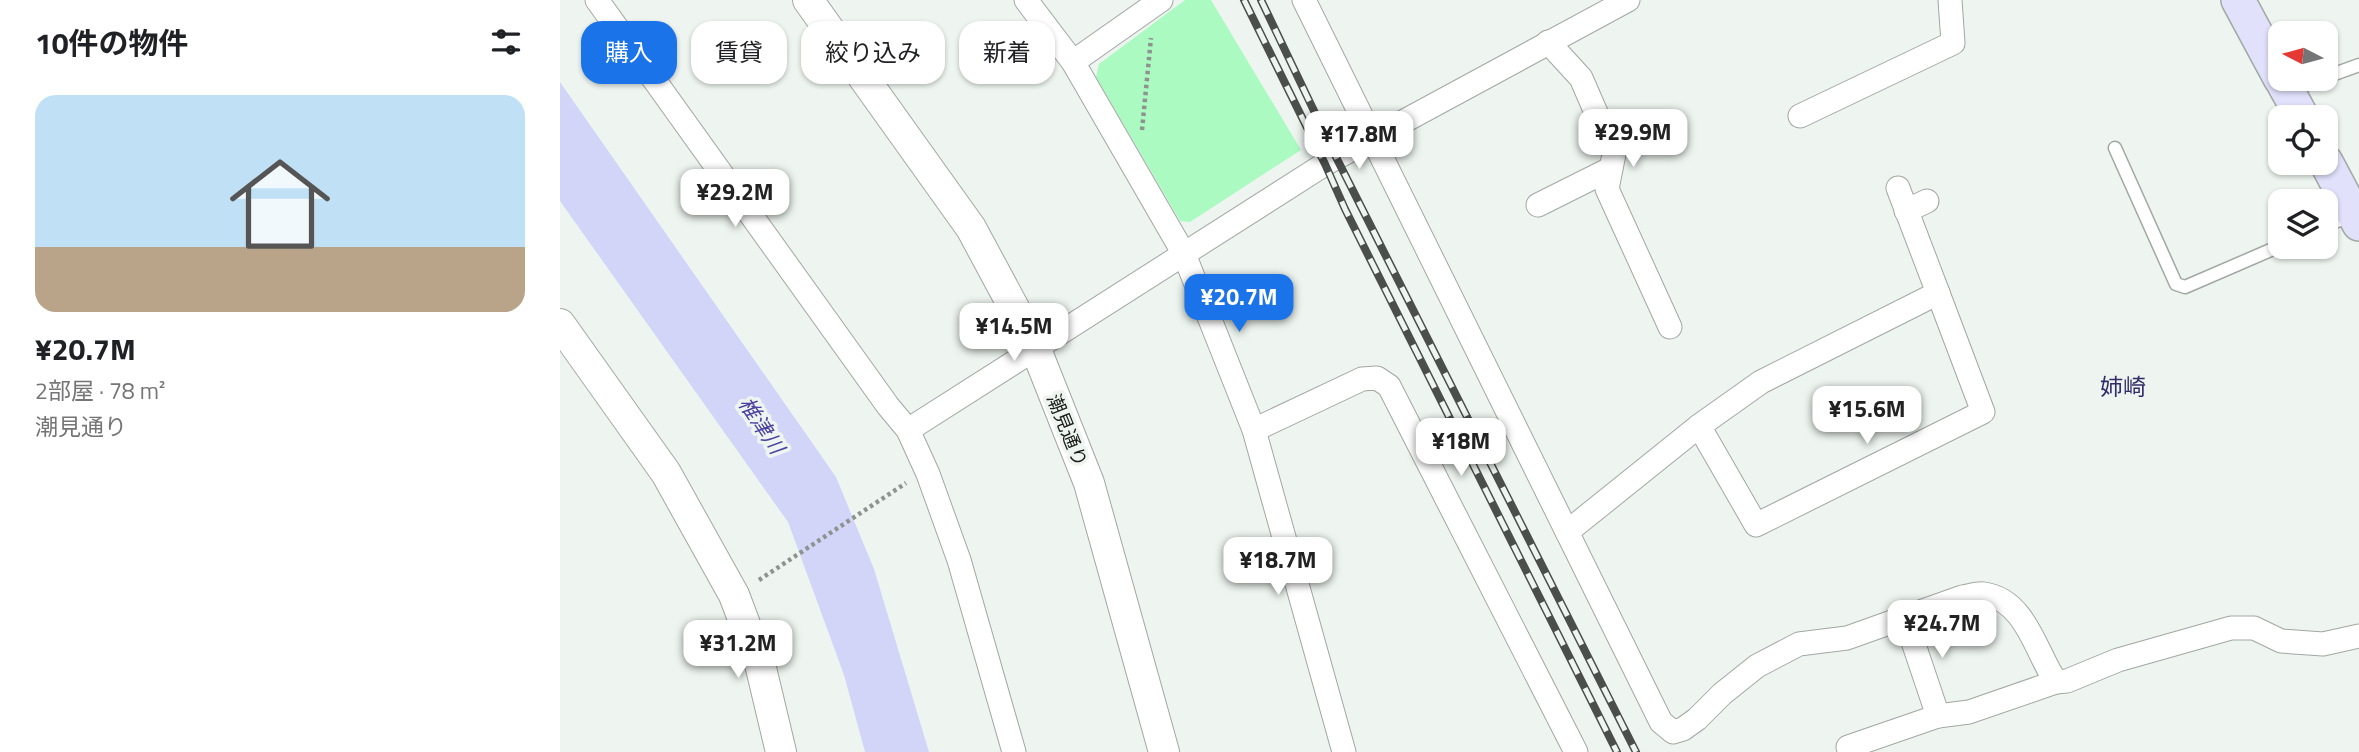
<!DOCTYPE html>
<html lang="ja">
<head>
<meta charset="utf-8">
<style>
  :root { --surface:#fff; --page:#f6f6f6; --text:#202124; --muted:#757577; --line:#e0e0e0; --accent:#1a73e8 }
  body { margin:0; font-family:"Titillium Web","Noto Sans JP",sans-serif; background:var(--page); color:var(--text); height:100vh; display:flex; flex-direction:column; font-size:26px; white-space:nowrap }
  * { box-sizing:border-box; margin:0 }
  p { font-size:23px; color:var(--muted) }
  .icon { flex:none; width:38px; height:38px; fill:none; stroke:currentColor; stroke-width:2; stroke-linecap:round; stroke-linejoin:round }
  .map { position:relative; flex:1; overflow:hidden }
  .details { display:flex; flex-direction:column; background:var(--surface); width:560px }
  .details>* { flex:none }
  .hud { position:absolute; left:21px; top:21px; width:665px; height:63px; display:flex; gap:14px }
  .needle { width:46px; rotate:276deg }
  .buttons { position:absolute; left:1708px; top:21px; display:grid; gap:14px }
  .buttons a { display:grid; place-items:center; width:70px; height:70px; border-radius:14px; background:var(--surface); box-shadow:0 2px 5px #0004; font-size:35px }
  .price { position:absolute; translate:-50% -60px; padding:0 16px; border-radius:14px; background:#fff; color:#222; font-size:23px; line-height:46px; filter:drop-shadow(0 2px 4px #0008) }
  .price::after { content:''; position:absolute; left:50%; top:42px; width:21px; height:16px; margin-left:-10px; background:inherit; clip-path:polygon(0 0,100% 0,50% 100%) }
  .price.active { background:var(--accent); color:#fff }
  ul { padding:0; list-style:none }
  li { display:grid; align-content:center; gap:14px; height:371px; padding:0 35px }
  li+li { border-top:2px solid var(--line) }
  li span { display:grid; place-items:center; height:217px; border-radius:21px; color:#555 }
  li>.icon { margin-inline-start:auto }
  span .icon { width:126px; height:126px; fill:#fffc; stroke-width:1 }
  li b { font-size:30px }
  h2 { display:flex; justify-content:space-between; align-items:center; height:84px; padding:0 35px; font-size:30px }
  .tag { padding:0 24px; border-radius:21px; background:var(--surface); box-shadow:0 2px 5px #0004; font-size:24px; line-height:63px }
  .tag.active { background:var(--accent); color:#fff }
  main { display:flex; flex:1; min-height:0 }
  .map>svg:first-child { display:block }
</style>
</head>
<body>
<main>
<section class="details">
<h2>10件の物件<svg class="icon" aria-label="filters" viewBox="0 0 24 24"><path d="M4 7h16M4 17h16"/><circle cx="9" cy="7" r="2"/><circle cx="15" cy="17" r="2"/></svg></h2>
<ul>
<li><span style="background:linear-gradient(#bfe0f5 70%,#b9a48a 0)"><svg class="icon" aria-label="home" viewBox="0 0 24 24"><path d="M3 11l9-7 9 7M6 9v11h12V9"/></svg></span><div><b>¥20.7M</b><p>2部屋 · 78 m²</p><p>潮見通り</p></div></li>
</ul>
</section>
<div class="map">
<svg width="1799" height="752" viewBox="0 0 1799 752">
  <rect width="100%" height="100%" fill="#eef5f0"/>
  <!-- green -->
  <path fill="#abfac2" d="M 625,0 L 651,0 L 741,150 L 630,222 L 620,221 L 536,77 L 539,64 Z"/>
  <!-- water -->
  <path fill="#d3d5f8" d="M 0,82 L 276,477 L 314,569 L 369,752 L 305,752 L 284,675 L 228,522 L 0,201 Z"/>
  <g fill="none" stroke-linecap="round" stroke-linejoin="round">
    <defs>
      <g id="service">
        <path d="M 1766,77 L 1799,65"/>
        <path d="M 1728,91 L 1762,79"/>
        <path d="M 1555,148 L 1616,284 L 1625,287 L 1720,246"/>
        <path d="M 1766,226 L 1793,214"/>
      </g>
      <g id="minor">
        <path d="M 37,0 L 328,406 L 348,430 L 368,474 L 399,560 L 454,752"/>
        <path d="M 466,0 L 513,62 L 624,254 L 694,430 L 784,752"/>
        <path d="M 744,0 L 1101,722 L 1113,732 L 1123,729 L 1137,719 L 1162,694 L 1197,666 L 1239,644 L 1287,638 L 1402,597 C 1409,596 1417,593 1424,594 C 1466,600 1476,653 1496,682 L 1507,681 L 1558,660 L 1671,628 L 1694,628 L 1721,641 L 1763,644 L 1799,636"/>
        <path d="M 988,42 L 1021,78 L 1054,154 L 1047,189 L 1110,327"/>
        <path d="M 513,62 L 601,0"/>
        <path d="M 1240,116 L 1393,43 L 1390,0"/>
        <path d="M 978,205 L 1050,169"/>
        <path d="M 1346,211 L 1367,201"/>
        <path d="M 1139,426 L 1196,525 L 1423,412 L 1378,293"/>
        <path d="M 348,430 L 765,164 L 1068,0"/>
        <path d="M 694,430 L 802,379 L 817,378 L 829,386 L 1016,752"/>
        <path d="M 1007,532 L 1139,426 L 1201,382 L 1378,293 L 1338,188"/>
        <path d="M 1345,618 L 1378,716"/>
        <path d="M 1288,747 L 1378,716 L 1409,712 L 1496,682"/>
      </g>
      <g id="tertiary">
        <path d="M 248,0 L 411,228 L 475,347 L 529,483 L 604,752"/>
        <path d="M 0,324 L 106,473 L 174,595 L 200,664 L 221,752"/>
      </g>
      <g id="secondary">
        <path d="M 1678,0 L 1720,78"/>
        <path d="M 1721,79 L 1742,117"/>
        <path d="M 1766,162 L 1799,224"/>
      </g>
    </defs>
    <!-- service casing -->
    <use href="#service" stroke="#a1a7a2" stroke-width="15"/>
    <!-- minor casing -->
    <use href="#minor" stroke="#a1a7a2" stroke-width="25"/>
    <!-- tertiary casing -->
    <use href="#tertiary" stroke="#a1a7a2" stroke-width="32"/>
    <!-- secondary casing -->
    <use href="#secondary" stroke="#a1a7a2" stroke-width="36"/>
    <!-- path -->
    <g stroke="#8e9390" stroke-width="4.5" stroke-dasharray="3.5 3.5" stroke-linecap="butt">
      <path d="M 582,130 L 591,38"/>
      <path d="M 199,580 L 346,483"/>
    </g>
    <!-- service -->
    <use href="#service" stroke="#fff" stroke-width="12"/>
    <!-- minor -->
    <use href="#minor" stroke="#fff" stroke-width="23"/>
    <!-- tertiary -->
    <use href="#tertiary" stroke="#fff" stroke-width="30"/>
    <!-- secondary -->
    <use href="#secondary" stroke="#e1e1fc" stroke-width="33"/>
    <defs>
      <g id="rail">
        <path d="M 684,0 L 765,164 L 785,209 L 1057,752"/>
        <path d="M 701,0 L 777,159 L 1076,752"/>
      </g>
    </defs>
    <!-- rail casing -->
    <use href="#rail" stroke="#4b4f4c" stroke-width="8"/>
    <!-- rail -->
    <use href="#rail" stroke="#eef5f0" stroke-width="5" stroke-dasharray="16" stroke-linecap="butt"/>
  </g>
  <g text-anchor="middle" dominant-baseline="central" stroke-width="7" stroke-linejoin="round" paint-order="stroke">
    <!-- street labels -->
    <g font-size="19" fill="#1a1c1a" stroke="#eef5f0">
      <text transform="translate(508 430) rotate(68)">潮見通り</text>
    </g>
    <!-- water labels -->
    <g font-size="21" font-style="italic" fill="#4c41a2" stroke="#eef5f0">
      <text transform="translate(202 425) rotate(56)">椎津川</text>
    </g>
    <!-- quarter labels -->
    <g font-size="23" fill="#322d68" stroke="#eef5f0">
      <text x="1563" y="386">姉崎</text>
    </g>
  </g>
</svg>
<div class="buttons">
<a><svg class="needle" viewBox="-14 -14 28 28"><path d="M0-13l5 13h-10z" fill="#e53935"/><path d="M0 13l5-13h-10z" fill="#757577"/></svg></a>
<a><svg class="icon" aria-label="locate" viewBox="0 0 24 24"><circle cx="12" cy="12" r="6"/><path d="M12 2v4M12 18v4M2 12h4M18 12h4"/></svg></a>
<a><svg class="icon" aria-label="layers" viewBox="0 0 24 24"><path d="M12 4l9 5-9 5-9-5zM3 14l9 5 9-5"/></svg></a>
</div>
<b class="price" style="left:1073px;top:169px">¥29.9M</b>
<b class="price" style="left:799px;top:171px">¥17.8M</b>
<b class="price" style="left:175px;top:229px">¥29.2M</b>
<b class="price active" style="left:679px;top:334px">¥20.7M</b>
<b class="price" style="left:454px;top:363px">¥14.5M</b>
<b class="price" style="left:1307px;top:446px">¥15.6M</b>
<b class="price" style="left:901px;top:478px">¥18M</b>
<b class="price" style="left:718px;top:597px">¥18.7M</b>
<b class="price" style="left:1382px;top:660px">¥24.7M</b>
<b class="price" style="left:178px;top:680px">¥31.2M</b>
<div class="hud">
<a class="tag active">購入</a>
<a class="tag">賃貸</a>
<a class="tag">絞り込み</a>
<a class="tag">新着</a>
</div>
</div>
</main>
</body>
</html>
